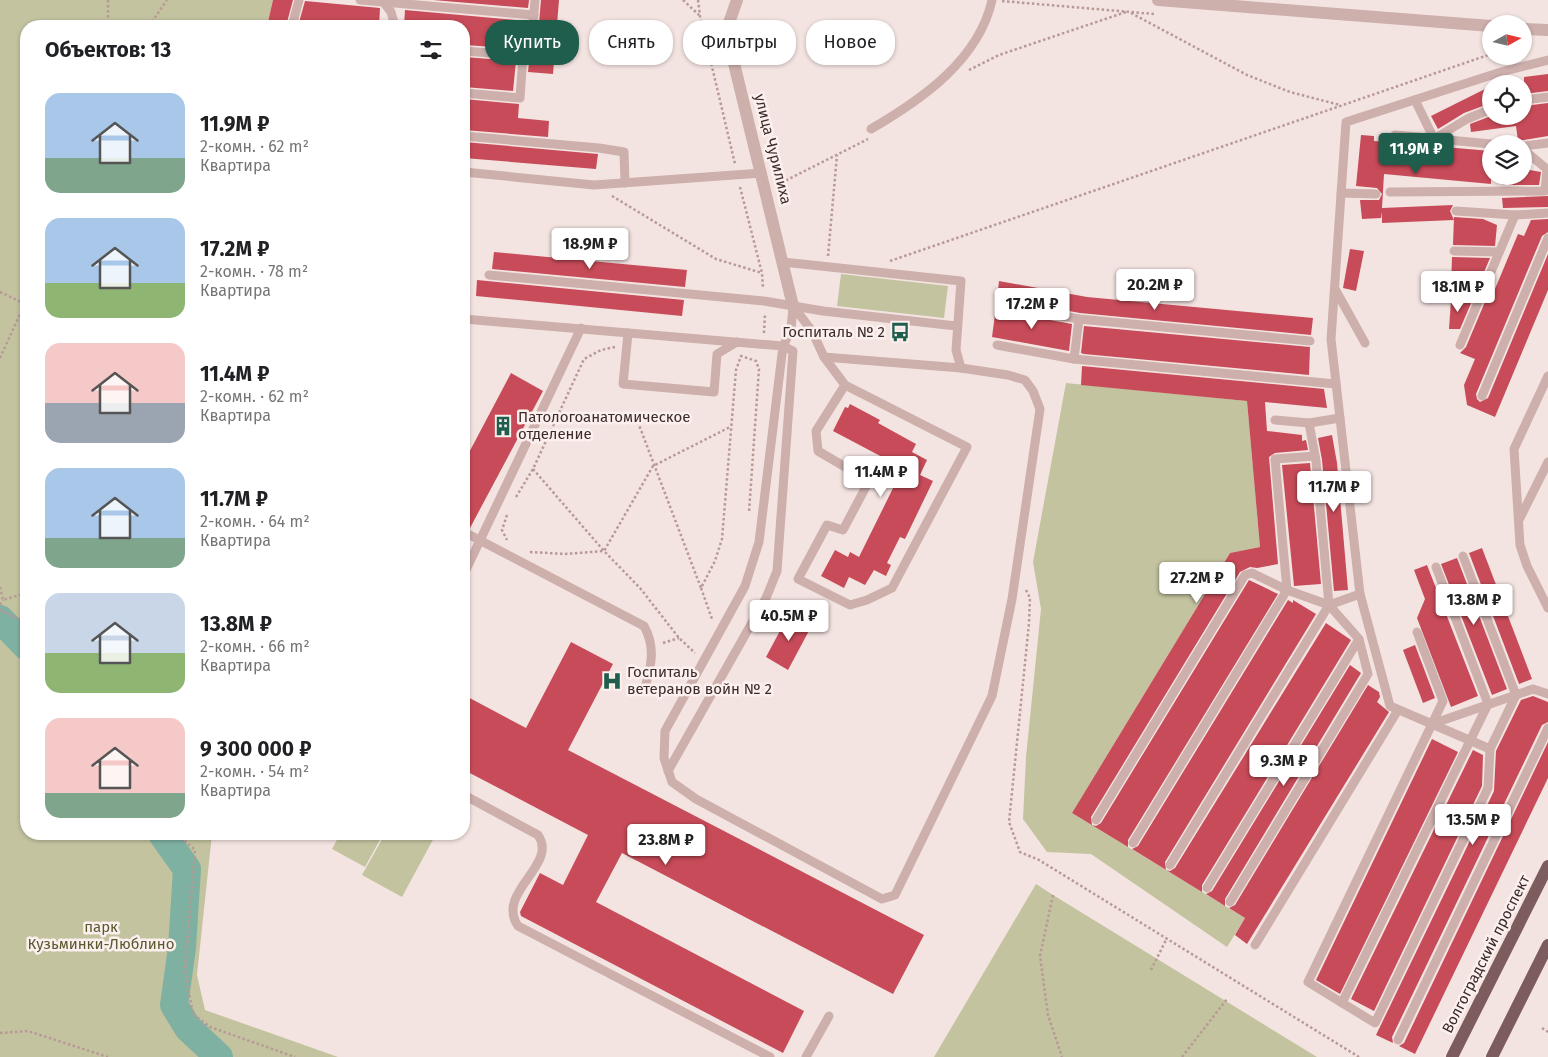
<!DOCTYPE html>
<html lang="ru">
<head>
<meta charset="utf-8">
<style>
  :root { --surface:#fff; --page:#f2f2f2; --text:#202124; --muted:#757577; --accent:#1f5d4c }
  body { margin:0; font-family:"Fira Sans",sans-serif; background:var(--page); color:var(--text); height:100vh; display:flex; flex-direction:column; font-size:19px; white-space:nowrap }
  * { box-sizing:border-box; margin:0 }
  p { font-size:16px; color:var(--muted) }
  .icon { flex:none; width:28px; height:28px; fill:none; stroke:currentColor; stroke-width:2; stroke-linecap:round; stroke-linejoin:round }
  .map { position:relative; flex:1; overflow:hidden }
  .panel { position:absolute; left:20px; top:20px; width:450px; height:820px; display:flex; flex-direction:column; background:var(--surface); border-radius:20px; box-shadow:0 1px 4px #0004 }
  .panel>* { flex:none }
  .banner { position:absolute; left:485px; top:20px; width:475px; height:45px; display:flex; gap:10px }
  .needle { width:32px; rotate:82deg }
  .fabs { position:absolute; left:1482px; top:15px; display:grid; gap:10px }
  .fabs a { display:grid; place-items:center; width:50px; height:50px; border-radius:50%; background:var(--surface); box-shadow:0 1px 4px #0004; font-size:25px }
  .price { position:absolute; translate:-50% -42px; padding:0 11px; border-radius:5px; background:#fff; color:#222; font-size:16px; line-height:32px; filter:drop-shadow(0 1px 2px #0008) }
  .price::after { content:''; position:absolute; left:50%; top:30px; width:15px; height:11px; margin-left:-8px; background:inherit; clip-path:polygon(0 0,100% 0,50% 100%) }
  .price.selected { background:var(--accent); color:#fff }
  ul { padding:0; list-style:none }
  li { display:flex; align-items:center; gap:15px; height:125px; padding:0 25px }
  li span { display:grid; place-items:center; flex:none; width:140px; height:100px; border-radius:15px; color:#555 }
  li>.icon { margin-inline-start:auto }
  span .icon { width:60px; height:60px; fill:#fffc; stroke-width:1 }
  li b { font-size:21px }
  h2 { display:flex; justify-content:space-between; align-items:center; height:60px; padding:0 25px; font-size:21px }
  .pill { padding:0 18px; border-radius:20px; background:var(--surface); box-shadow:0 1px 4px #0004; font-size:18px; line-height:45px }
  .pill.selected { background:var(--accent); color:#fff }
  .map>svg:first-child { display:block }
</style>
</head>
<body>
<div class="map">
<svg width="1548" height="1057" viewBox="0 0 1548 1057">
  <rect width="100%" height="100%" fill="#f4e4e1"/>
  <!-- green -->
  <g fill="#c3c3a0">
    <path d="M 0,0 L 273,0 L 267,26 L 26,26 L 26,834 L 212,834 L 197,975 L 205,1010 L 338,1057 L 0,1057 Z"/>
    <path d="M 841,274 L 948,286 L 944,318 L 837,306 Z"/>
    <path d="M 1066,383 L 1247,401 L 1260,547 L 1230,553 L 1072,813 L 1245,918 L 1227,947 L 1091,854 L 1047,852 L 1023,819 L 1026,757 L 1041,609 L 1033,562 Z"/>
    <path d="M 340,834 L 383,834 L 365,867 L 332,849 Z"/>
    <path d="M 385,834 L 436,834 L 402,897 L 362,875 Z"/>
    <path d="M 1036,884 L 1053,895 L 1317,1057 L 934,1057 Z"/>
  </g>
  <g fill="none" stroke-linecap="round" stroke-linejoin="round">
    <!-- river -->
    <g stroke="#7fb1a2" stroke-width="28">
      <path d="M 0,619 L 26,646"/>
      <path d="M 162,834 L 187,869 L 182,948 L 174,1005 L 188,1028 L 219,1057"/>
    </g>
  </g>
  <!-- building -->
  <g fill="#c74b58">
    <path d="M 273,0 L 293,0 L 286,26 L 267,26 Z"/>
    <path d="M 433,0 L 529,0 L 528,8 Z"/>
    <path d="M 541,0 L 559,0 L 553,74 L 528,72 L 529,62 L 533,61 L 536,57 Z"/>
    <path d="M 305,1 L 380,8 L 379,26 L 298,26 Z"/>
    <path d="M 405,10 L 527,21 L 524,49 L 464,45 L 464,26 L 404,26 Z"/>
    <path d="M 464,57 L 516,61 L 513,91 L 464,87 Z"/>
    <path d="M 1548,74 L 1548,91 L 1524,94 L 1524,77 Z"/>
    <path d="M 1491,86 L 1491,103 L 1464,113 L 1438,129 L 1431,116 Z"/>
    <path d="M 464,99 L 519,104 L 518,118 L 549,121 L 548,137 L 464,130 Z"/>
    <path d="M 1548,103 L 1548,136 L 1518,141 L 1516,126 L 1471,132 L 1470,124 L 1491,116 L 1524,116 L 1524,106 Z"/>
    <path d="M 1361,135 L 1374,136 L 1374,141 L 1491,151 L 1491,184 L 1384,174 L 1382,208 L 1453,205 L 1450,211 L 1454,220 L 1382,223 L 1382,212 L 1381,218 L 1362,219 L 1360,200 L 1379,200 L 1382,194 L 1377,188 L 1356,186 Z"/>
    <path d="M 464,142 L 598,154 L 596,169 L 464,158 Z"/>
    <path d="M 1524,169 L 1541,172 L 1539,185 L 1502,185 L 1501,176 L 1524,176 Z"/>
    <path d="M 1548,196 L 1548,207 L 1503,208 L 1502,198 Z"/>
    <path d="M 1454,217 L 1483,219 L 1497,225 L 1495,246 L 1453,245 Z"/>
    <path d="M 1548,219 L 1548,232 L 1542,236 L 1476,394 L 1477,399 L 1480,402 L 1488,398 L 1548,254 L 1548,290 L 1495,417 L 1467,405 L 1464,385 L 1475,359 L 1460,353 L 1466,347 L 1495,278 L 1495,289 L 1518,234 L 1524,236 L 1531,220 Z"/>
    <path d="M 1350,249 L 1364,251 L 1356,291 L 1343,288 Z"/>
    <path d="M 494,252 L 687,270 L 685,287 L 492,269 Z"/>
    <path d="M 1452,257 L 1490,258 L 1477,289 L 1451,288 Z"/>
    <path d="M 477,280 L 684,300 L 682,316 L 476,296 Z"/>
    <path d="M 999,281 L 1087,297 L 1313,318 L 1311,335 L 1080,313 L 1003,299 L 997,301 Z"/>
    <path d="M 1451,300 L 1472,301 L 1460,329 L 1449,329 Z"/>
    <path d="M 996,307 L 1001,311 L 1072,324 L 1069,351 L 992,337 Z"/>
    <path d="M 1084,326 L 1310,347 L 1309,375 L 1084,354 L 1081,353 Z"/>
    <path d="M 1082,366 L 1324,389 L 1327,408 L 1265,402 L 1267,431 L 1302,435 L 1302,441 L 1306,440 L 1308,450 L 1275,453 L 1269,457 L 1278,564 L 1257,568 L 1250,567 L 1240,572 L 1091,817 L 1092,825 L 1096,826 L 1101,823 L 1249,580 L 1278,594 L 1128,840 L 1128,847 L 1072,813 L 1230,553 L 1260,547 L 1247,401 L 1081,385 Z"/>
    <path d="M 511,373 L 543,391 L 470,528 L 464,526 L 464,462 Z"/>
    <path d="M 850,404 L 880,420 L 878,423 L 916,444 L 912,452 L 927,460 L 920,475 L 933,481 L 905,539 L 900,537 L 887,563 L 891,565 L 886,576 L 874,570 L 865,585 L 849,577 L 844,588 L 821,576 L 835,550 L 848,557 L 850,552 L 859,557 L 903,468 L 833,431 L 845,407 L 848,408 Z"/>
    <path d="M 1332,435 L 1337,463 L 1348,590 L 1334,591 L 1322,460 L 1318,438 Z"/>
    <path d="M 1310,463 L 1321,584 L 1294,586 L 1282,465 Z"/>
    <path d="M 1482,548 L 1532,679 L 1519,684 L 1469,553 Z"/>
    <path d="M 1457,558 L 1507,689 L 1492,695 L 1441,564 Z"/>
    <path d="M 1427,565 L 1478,696 L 1451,707 L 1417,618 L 1425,599 L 1414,570 Z"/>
    <path d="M 1288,600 L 1293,603 L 1293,600 L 1316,614 L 1165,862 L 1166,870 L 1170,871 L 1175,868 L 1326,623 L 1351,640 L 1202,885 L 1202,892 L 1132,849 L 1138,846 Z"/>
    <path d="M 789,614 L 811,627 L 788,670 L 766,657 Z"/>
    <path d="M 571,642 L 613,664 L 568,750 L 924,935 L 893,994 L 622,853 L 596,902 L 804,1011 L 783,1053 L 521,916 L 520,912 L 540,873 L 563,885 L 588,835 L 464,770 L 464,695 L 526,728 Z"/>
    <path d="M 1415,645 L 1435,698 L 1423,703 L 1403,650 Z"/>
    <path d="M 1350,665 L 1361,673 L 1225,899 L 1225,906 L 1206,894 L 1212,891 Z"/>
    <path d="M 1368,685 L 1379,692 L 1380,697 L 1377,702 L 1389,712 L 1247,944 L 1235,935 L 1245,918 L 1229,908 L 1235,905 Z"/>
    <path d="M 1533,696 L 1548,702 L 1548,722 L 1542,725 L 1392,1037 L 1393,1043 L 1376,1035 L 1494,791 L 1496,751 L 1521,700 Z"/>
    <path d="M 1432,739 L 1458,752 L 1340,994 L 1316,980 Z"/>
    <path d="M 1548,742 L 1548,778 L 1415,1054 L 1399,1046 L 1404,1043 Z"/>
    <path d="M 1473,750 L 1483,755 L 1482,786 L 1374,1011 L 1351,999 Z"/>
  </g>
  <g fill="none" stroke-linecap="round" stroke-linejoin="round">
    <!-- path -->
    <g stroke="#b89996" stroke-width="2.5" stroke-dasharray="2.5 2.5" stroke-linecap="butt">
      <path d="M 108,0 L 108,26"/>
      <path d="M 683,0 L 699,15"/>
      <path d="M 698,0 L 700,16 L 735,164"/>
      <path d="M 1002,1 L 1154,14"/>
      <path d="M 1131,13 L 1247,75 L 1290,92 L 1340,105"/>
      <path d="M 149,26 L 167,0"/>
      <path d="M 969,70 L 999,55 L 1126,12"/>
      <path d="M 777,185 L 868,139"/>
      <path d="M 740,187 L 762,273 L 763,288"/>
      <path d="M 612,196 L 716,259 L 762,273"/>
      <path d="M 828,256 L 837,155"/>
      <path d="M 890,261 L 1491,54"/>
      <path d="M 0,292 L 25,304"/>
      <path d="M 764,333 L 765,314"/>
      <path d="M 0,358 L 26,301"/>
      <path d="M 636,417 L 701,588 L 715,561 L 722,539 L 736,370 L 741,356 L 756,361 L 759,369 L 749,512"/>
      <path d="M 533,469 L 604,551 L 640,588 L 679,638 L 695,653"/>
      <path d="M 516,497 L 533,469 L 584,359 L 601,350 L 615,347"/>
      <path d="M 507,515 L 502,530 L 507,540"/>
      <path d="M 530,552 L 565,554 L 604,551 L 653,466 L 730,427"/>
      <path d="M 0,587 L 3,600 L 26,593"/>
      <path d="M 701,588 L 712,619"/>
      <path d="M 1026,590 L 1030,598 L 1029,623 L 1009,822 L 1020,852 L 1039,860 L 1359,1057"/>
      <path d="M 0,605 L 3,600"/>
      <path d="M 0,610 L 26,622"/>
      <path d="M 663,643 L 679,638"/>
      <path d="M 177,834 L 195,850 L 185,970 L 193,1014 L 210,1027 L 295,1057"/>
      <path d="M 1053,895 L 1040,956 L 1048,1015 L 1062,1057"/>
      <path d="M 1151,970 L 1167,938"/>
      <path d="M 1542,1028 L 1548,1032"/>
      <path d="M 0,1033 L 28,1031 L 108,1057"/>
      <path d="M 1182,1057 L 1227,999"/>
    </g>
    <!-- service -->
    <g stroke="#cdafac" stroke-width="9">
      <path d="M 360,0 L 534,15"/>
      <path d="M 382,0 L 391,12 L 395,26"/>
      <path d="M 292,26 L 299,0"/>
      <path d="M 464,51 L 530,56 L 535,0"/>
      <path d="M 464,93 L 520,98 L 523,56"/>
      <path d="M 1415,100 L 1434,139 L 1467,119 L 1491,109"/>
      <path d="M 1524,100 L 1548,97"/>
      <path d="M 871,129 C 921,100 979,60 992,0"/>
      <path d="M 1395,135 L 1491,144"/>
      <path d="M 464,136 L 599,148 L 624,152 L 625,183"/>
      <path d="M 1524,146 L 1548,143"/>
      <path d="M 1524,150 L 1548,170"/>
      <path d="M 464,172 L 594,185 L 762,173"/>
      <path d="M 1390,192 L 1545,191 L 1547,170"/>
      <path d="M 1341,193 L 1376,194"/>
      <path d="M 1456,211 L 1515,215 L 1548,213"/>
      <path d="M 1454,251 L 1499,252"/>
      <path d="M 783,262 L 961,281 L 956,350 L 961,368"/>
      <path d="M 489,275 L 764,301 L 823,311 L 956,326"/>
      <path d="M 1335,289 L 1365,343"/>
      <path d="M 1452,294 L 1481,295"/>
      <path d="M 1002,305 L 1079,319 L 1310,341"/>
      <path d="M 793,306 L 812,331 L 824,357 L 961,368 L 1008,375 L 1025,380 L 1033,391 L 1040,409 L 1012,599 L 992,696 L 895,895 L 882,899 L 696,799 L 672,782 L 664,758 L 665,731 L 745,586 L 759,542 L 783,346 L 791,330 Z"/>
      <path d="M 464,319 L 783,346 L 793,351 L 777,571 L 766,598 L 668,771"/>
      <path d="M 628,333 L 623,384 L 714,392 L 717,354 L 737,342"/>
      <path d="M 997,345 L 1074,359 L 1336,384"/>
      <path d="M 1460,345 L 1515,215"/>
      <path d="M 824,357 L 845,385 L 967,447 L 892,588 L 867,600 L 850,605 L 798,579 L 827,525 L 843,530 L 869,481 L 818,451 L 816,431 L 845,385"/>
      <path d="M 1074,359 L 1079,319"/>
      <path d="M 1548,376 L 1514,449 L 1520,545 L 1527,566 L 1548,608"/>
      <path d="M 1482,396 L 1548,238"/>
      <path d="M 1275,420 L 1309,423 L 1340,418"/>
      <path d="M 1519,520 L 1548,462"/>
      <path d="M 464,532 L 644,626 C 655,646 652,663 646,684"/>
      <path d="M 464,574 L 581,328"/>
      <path d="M 1417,632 L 1443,701 L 1308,982 L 1375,1023 L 1488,788 L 1490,749 L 1516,695 L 1463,556"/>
      <path d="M 1432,724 L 1533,689 L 1548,694"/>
      <path d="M 1490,749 L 1390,706 L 1360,594 L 1331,339 L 1346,122 L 1501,72 L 1548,60"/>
      <path d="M 464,795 L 538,835 C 559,865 495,892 518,926 L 770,1057"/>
      <path d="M 1096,820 L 1245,575 L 1252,573 L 1287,590 L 1329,605 L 1360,594"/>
      <path d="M 1133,843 L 1287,590 L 1275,459 L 1315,456"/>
      <path d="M 1170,865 L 1329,605 L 1316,461 L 1309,423"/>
      <path d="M 1207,888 L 1359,639"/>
      <path d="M 1230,902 L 1368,674 L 1359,639 L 1329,605"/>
      <path d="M 1255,945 L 1398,710"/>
      <path d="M 1342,1003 L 1488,704 L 1436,567"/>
      <path d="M 1398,1040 L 1548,728"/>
      <path d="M 806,1057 L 829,1016"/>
    </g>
    <!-- minor -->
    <g stroke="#cdafac" stroke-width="12">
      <path d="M 737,0 L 729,23 L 731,51 L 793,306"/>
      <path d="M 1158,0 L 1491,26"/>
      <path d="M 1524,29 L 1548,30"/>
    </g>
    <!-- primary -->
    <g stroke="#7c5c5c" stroke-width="12">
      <path d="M 1452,1057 L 1548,866"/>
      <path d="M 1492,1057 L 1548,945"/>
    </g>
  </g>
  <!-- icons -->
  <defs>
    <symbol id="bus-bare" viewBox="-9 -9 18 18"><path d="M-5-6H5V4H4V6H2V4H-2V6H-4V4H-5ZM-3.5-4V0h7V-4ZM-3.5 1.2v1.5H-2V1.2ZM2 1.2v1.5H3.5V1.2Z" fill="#1f5d4c" stroke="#fbf0ee" stroke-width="2.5" paint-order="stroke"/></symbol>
    <symbol id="building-bare" viewBox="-9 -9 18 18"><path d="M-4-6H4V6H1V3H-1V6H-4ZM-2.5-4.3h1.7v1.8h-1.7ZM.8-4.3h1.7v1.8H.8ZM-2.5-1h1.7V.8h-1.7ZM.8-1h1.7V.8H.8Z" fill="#1f5d4c" stroke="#fbf0ee" stroke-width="2.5" paint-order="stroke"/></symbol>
    <symbol id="hospital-bare" viewBox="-9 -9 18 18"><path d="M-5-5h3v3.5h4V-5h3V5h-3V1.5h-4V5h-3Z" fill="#1f5d4c" stroke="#fbf0ee" stroke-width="2.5" paint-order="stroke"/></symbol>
  </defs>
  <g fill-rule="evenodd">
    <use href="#bus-bare" x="886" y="318" width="28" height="28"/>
    <use href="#building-bare" x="489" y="412" width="28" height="28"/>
    <use href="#hospital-bare" x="598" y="667" width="28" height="28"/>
  </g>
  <g text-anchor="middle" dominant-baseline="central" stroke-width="5" stroke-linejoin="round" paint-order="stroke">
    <!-- street labels -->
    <g font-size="15" fill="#3b2b2b" stroke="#fbf0ee">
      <text transform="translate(773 149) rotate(76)">улица Чурилиха</text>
      <text transform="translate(1486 954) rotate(-63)">Волгоградский проспект</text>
    </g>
    <!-- poi labels -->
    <g font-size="15" fill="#3b2b2b" stroke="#fbf0ee" text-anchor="start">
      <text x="885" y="332" text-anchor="end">Госпиталь № 2</text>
      <text x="518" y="417">Патологоанатомическое<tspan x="518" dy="17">отделение</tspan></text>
      <text x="627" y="672">Госпиталь<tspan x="627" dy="17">ветеранов войн № 2</tspan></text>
    </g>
    <!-- park labels -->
    <g font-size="15" fill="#58592e" stroke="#fbf0ee">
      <text x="101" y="927">парк<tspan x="101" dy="17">Кузьминки-Люблино</tspan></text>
    </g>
  </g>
</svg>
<div class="fabs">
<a><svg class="needle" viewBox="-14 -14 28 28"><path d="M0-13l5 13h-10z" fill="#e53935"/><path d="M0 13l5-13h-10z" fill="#757577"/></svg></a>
<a><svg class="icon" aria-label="locate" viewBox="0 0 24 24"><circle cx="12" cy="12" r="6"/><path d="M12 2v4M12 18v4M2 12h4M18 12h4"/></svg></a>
<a><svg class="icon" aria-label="layers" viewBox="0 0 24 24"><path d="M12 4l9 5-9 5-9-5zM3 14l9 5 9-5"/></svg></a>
</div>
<b class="price selected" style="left:1416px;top:175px">11.9M ₽</b>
<b class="price" style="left:590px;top:270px">18.9M ₽</b>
<b class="price" style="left:1155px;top:311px">20.2M ₽</b>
<b class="price" style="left:1458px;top:313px">18.1M ₽</b>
<b class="price" style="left:1032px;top:330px">17.2M ₽</b>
<b class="price" style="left:881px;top:498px">11.4M ₽</b>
<b class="price" style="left:1334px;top:513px">11.7M ₽</b>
<b class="price" style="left:1197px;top:604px">27.2M ₽</b>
<b class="price" style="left:1474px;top:626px">13.8M ₽</b>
<b class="price" style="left:789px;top:642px">40.5M ₽</b>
<b class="price" style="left:1284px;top:787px">9.3M ₽</b>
<b class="price" style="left:1473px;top:846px">13.5M ₽</b>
<b class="price" style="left:666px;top:866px">23.8M ₽</b>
<div class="banner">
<a class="pill selected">Купить</a>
<a class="pill">Снять</a>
<a class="pill">Фильтры</a>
<a class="pill">Новое</a>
</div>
<section class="panel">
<h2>Объектов: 13<svg class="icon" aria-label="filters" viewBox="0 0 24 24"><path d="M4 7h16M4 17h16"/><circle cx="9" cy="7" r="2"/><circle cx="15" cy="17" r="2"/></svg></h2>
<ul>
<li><span style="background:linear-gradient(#a9c7e8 65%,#7fa58c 0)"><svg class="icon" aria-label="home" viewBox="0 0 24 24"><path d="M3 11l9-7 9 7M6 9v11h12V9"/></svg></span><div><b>11.9M ₽</b><p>2-комн. · 62 m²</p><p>Квартира</p></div></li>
<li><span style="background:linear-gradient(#a9c7e8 65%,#8fb573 0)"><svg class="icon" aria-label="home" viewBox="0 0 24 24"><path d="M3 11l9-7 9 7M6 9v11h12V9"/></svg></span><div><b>17.2M ₽</b><p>2-комн. · 78 m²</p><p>Квартира</p></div></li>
<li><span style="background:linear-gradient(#f6c9c9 60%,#9aa5b1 0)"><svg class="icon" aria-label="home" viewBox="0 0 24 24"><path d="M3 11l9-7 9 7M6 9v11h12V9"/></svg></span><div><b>11.4M ₽</b><p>2-комн. · 62 m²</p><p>Квартира</p></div></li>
<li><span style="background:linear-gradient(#a9c7e8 70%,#7fa58c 0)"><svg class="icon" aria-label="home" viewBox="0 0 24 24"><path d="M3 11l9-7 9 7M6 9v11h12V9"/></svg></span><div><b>11.7M ₽</b><p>2-комн. · 64 m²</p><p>Квартира</p></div></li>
<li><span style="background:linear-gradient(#c9d6e8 60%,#8fb573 0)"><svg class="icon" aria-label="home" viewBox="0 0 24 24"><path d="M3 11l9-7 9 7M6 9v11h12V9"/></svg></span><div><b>13.8M ₽</b><p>2-комн. · 66 m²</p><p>Квартира</p></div></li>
<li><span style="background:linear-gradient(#f6c9c9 75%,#7fa58c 0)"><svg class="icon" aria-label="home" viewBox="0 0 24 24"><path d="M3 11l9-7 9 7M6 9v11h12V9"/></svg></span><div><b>9 300 000 ₽</b><p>2-комн. · 54 m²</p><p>Квартира</p></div></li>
</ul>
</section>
</div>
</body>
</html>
